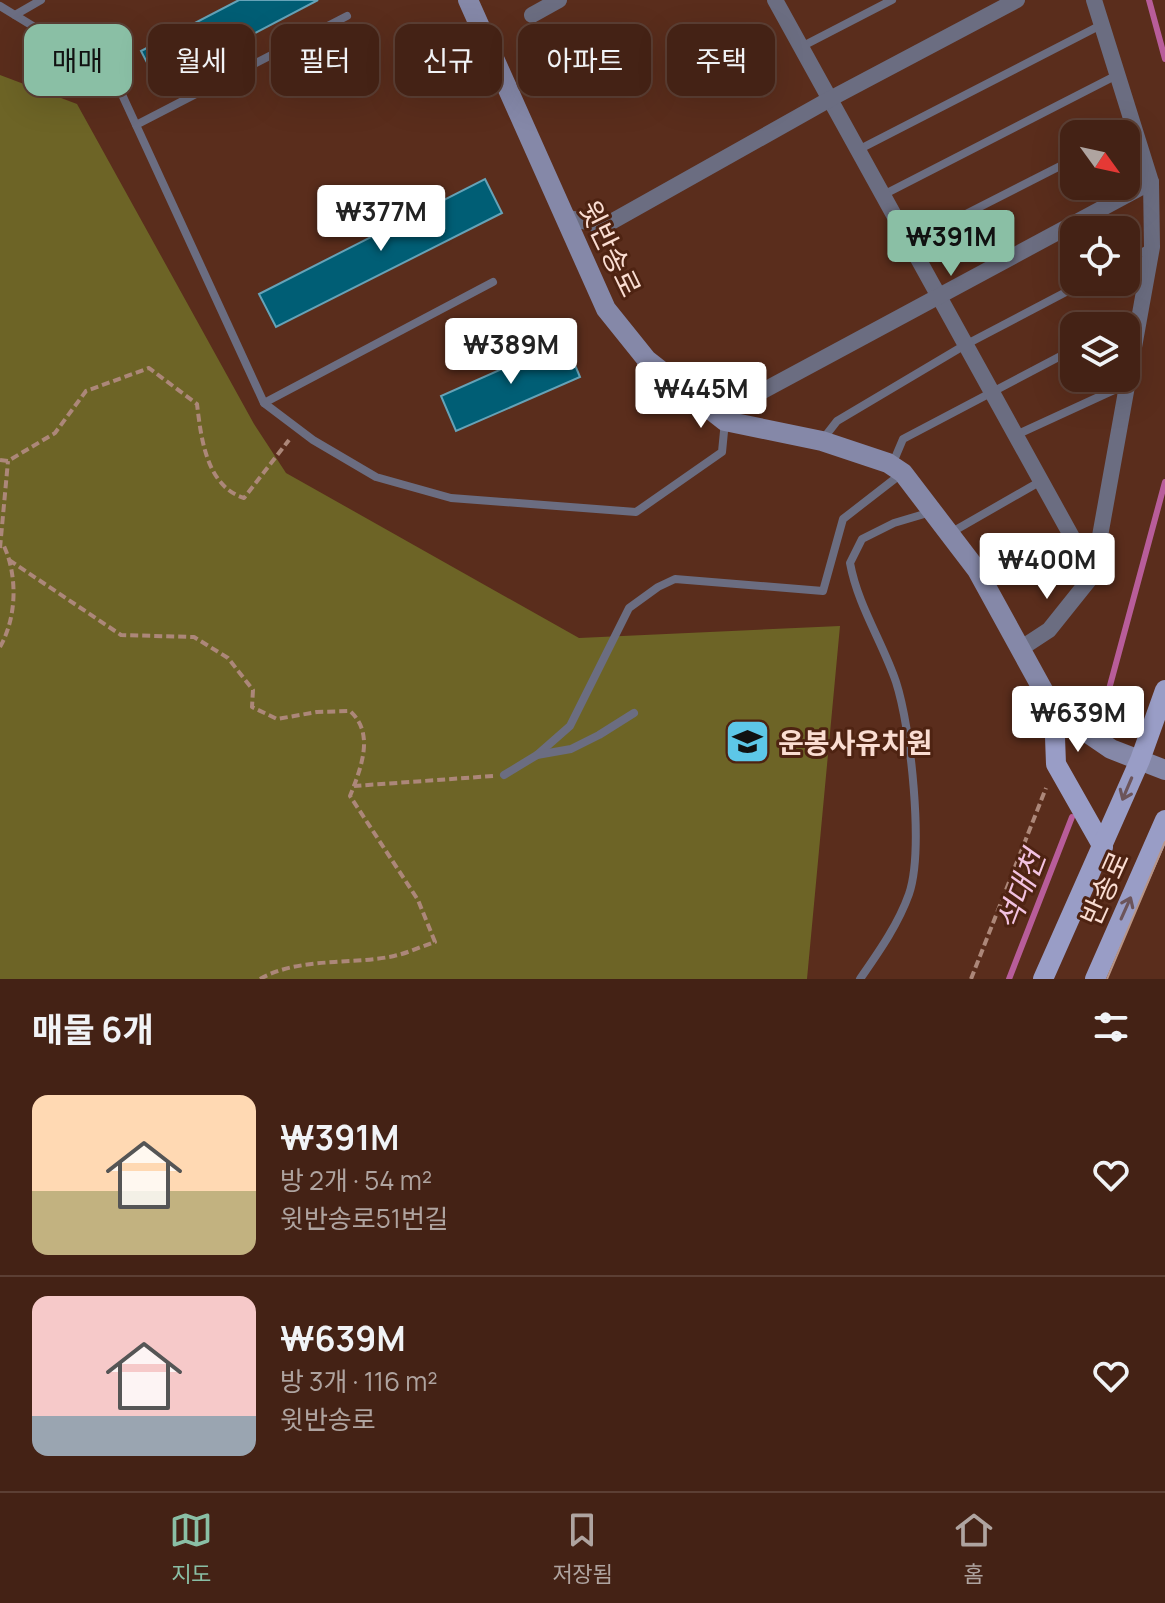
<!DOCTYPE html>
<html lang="ko">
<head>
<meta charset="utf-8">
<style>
  :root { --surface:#442215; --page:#4b2a1e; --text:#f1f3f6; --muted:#afa4a0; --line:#5c3f34; --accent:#8abfa5 }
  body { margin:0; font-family:Manrope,"Noto Sans KR",sans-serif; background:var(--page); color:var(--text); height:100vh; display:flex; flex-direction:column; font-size:30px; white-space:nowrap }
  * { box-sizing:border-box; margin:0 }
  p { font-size:26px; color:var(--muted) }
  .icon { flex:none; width:44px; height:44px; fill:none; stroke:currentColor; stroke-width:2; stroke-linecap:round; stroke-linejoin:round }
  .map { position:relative; height:979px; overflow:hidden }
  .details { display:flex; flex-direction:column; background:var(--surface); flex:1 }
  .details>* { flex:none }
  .guide { position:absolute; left:24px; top:24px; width:1118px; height:72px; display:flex; gap:16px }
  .needle { width:52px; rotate:123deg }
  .fabs { position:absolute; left:1060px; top:120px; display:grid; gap:16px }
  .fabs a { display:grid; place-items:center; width:80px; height:80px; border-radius:16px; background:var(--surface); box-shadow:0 8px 32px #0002,0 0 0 2px var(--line); font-size:40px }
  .price { position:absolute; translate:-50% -68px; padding:0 18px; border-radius:8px; background:#fff; color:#222; font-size:26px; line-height:52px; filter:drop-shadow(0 2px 4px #0008) }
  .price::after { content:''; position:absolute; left:50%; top:48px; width:24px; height:18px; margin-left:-12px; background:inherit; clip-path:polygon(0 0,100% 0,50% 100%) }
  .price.selected { background:var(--accent); color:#111 }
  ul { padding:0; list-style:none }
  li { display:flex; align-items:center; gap:24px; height:200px; padding:0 32px }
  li+li { border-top:2px solid var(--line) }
  li span { display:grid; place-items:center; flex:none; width:224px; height:160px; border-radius:16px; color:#555 }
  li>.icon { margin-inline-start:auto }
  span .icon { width:96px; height:96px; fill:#fffc; stroke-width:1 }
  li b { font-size:34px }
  h2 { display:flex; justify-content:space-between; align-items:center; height:96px; padding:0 32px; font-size:34px }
  .chip { padding:0 28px; border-radius:16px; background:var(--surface); box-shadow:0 8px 32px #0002,0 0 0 2px var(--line); font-size:28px; line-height:72px }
  .chip.selected { background:var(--accent); color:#111 }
  .menu { display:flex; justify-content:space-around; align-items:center; height:112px; border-top:2px solid var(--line); background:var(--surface); font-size:22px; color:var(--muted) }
  .menu a { display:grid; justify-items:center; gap:4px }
  .menu .selected { color:var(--accent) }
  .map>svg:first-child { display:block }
</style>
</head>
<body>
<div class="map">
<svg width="1165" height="979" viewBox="0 0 1165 979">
  <rect width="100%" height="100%" fill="#5a2d1c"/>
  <!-- forest -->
  <path fill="#6d6426" d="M 0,75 L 77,104 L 254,424 L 286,473 L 579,638 L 840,626 L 807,979 L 0,979 Z"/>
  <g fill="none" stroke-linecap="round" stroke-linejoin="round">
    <!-- stream -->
    <g stroke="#b85d9a" stroke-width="6">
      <path d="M 1149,0 L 1165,59"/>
      <path d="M 1105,704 L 1165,482"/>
      <path d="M 1009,979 L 1072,817"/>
    </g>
  </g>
  <!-- building -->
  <g fill="#005e75" stroke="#65a3b8" stroke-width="2">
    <path d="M 239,0 L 318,0 L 158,84 L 141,51 Z"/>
    <path d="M 485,179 L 502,213 L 276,327 L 259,294 Z"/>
    <path d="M 565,341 L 580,377 L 456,431 L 441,396 Z"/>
  </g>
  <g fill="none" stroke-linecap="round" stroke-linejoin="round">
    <!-- path -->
    <g stroke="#ac8779" stroke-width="4" stroke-dasharray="8 4" stroke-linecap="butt">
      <path d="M 0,460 L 8,461 L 55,433 L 86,391 L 149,368 L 197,404 C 201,437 206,486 244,498 L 289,440"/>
      <path d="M 0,548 L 8,461"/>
      <path d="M 9,560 L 121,635 L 194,637 L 228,658 L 253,690 L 252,707 L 277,719 L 317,712 L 350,711 C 372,731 364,759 354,786"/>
      <path d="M 0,647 C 17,617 18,575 3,544"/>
      <path d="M 260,979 C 298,957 352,965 394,956 C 408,953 422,946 435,942 L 418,900 L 350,796 L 354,786 L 493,776"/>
      <path d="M 971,979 L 1046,788"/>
    </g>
    <!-- service -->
    <g stroke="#6b6d81" stroke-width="8">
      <path d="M 0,6 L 113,75 L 264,403 L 313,440 L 376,477 L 451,498 L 636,512 L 722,452 L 725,421"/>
      <path d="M 15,15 L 41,0"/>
      <path d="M 801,47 L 892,0"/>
      <path d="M 136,125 L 347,16"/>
      <path d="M 1123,134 L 1134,128"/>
      <path d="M 858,150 L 1101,25"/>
      <path d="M 883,195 L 1117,75"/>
      <path d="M 909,243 L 1074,159"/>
      <path d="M 1126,261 L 1152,247"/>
      <path d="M 1118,326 L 1139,315"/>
      <path d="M 264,403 L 493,282"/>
      <path d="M 1016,435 L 1127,384"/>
      <path d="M 823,439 L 837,421 L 965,345 L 1085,282"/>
      <path d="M 892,465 L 903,439 L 1074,349"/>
      <path d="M 952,532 L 1041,481"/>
      <path d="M 537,755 L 570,726 L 629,608 L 658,587 L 675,579 L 823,591 L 843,519 L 901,474"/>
      <path d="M 504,775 L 537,755 L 571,749 L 599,735 L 634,713"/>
      <path d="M 860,979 C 878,953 898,925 909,894 C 924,850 911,728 896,682 C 882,641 858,606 850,563 L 862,539 L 894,523 L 931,512"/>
    </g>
    <!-- minor -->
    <g stroke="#6b6d81" stroke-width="16">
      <path d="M 775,0 L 1093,575"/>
      <path d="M 532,15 L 559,0"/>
      <path d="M 565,217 L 604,226 L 830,99 L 1017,0"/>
      <path d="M 718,415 L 1151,182"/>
      <path d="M 1020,649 L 1049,630 L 1093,575 L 1152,247 L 1151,182 L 1094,0"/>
    </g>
    <!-- secondary -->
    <path stroke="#8588a8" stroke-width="20" d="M 468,0 L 606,309 L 647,360 L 725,421 L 822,441 L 888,463 L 903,473 L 977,570 L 1054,710 L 1111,749 L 1165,770"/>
    <!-- primary -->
    <g stroke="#999dc6" stroke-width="20">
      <path d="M 1054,710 L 1056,764 L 1103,847"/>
      <path d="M 1043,979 L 1140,760 L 1165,690"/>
      <path d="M 1095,979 L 1165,820"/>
    </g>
    <!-- tram -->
    <path stroke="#b89587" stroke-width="2" d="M 1107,979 L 1165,842"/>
  </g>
  <!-- one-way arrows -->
  <defs><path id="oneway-shaft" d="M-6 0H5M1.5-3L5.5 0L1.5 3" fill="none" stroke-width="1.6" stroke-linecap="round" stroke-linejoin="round" transform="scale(2)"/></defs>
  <g stroke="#6c545a">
    <use href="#oneway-shaft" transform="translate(1127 789) rotate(113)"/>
    <use href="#oneway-shaft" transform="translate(1126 908) rotate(-66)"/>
  </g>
  <!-- icons -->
  <defs>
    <symbol id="school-square" viewBox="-11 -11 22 22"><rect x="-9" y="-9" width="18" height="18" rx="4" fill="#5dc7e8" stroke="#4e2312"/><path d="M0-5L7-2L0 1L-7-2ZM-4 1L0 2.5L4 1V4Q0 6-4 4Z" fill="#111"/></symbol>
  </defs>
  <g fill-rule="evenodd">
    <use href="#school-square" x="722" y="716" width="51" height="51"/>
  </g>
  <g text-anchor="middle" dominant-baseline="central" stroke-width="6" stroke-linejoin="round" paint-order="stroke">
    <!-- street labels -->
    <g font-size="28" fill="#faddd2" stroke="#4e2312">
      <text transform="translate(611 248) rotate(64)">윗반송로</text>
      <text transform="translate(1104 888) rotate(-66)">반송로</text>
    </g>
    <!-- poi labels -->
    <g font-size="28" font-weight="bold" fill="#faddd2" stroke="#4e2312" text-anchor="start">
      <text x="778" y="742">운봉사유치원</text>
    </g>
    <!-- water labels -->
    <g font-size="30" font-style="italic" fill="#f2c2e0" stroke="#4e2312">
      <text transform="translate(1020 890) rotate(-69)">석대천</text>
    </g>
  </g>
</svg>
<div class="fabs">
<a><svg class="needle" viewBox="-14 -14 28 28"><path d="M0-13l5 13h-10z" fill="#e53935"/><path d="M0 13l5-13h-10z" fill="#afa4a0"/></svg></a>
<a><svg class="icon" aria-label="locate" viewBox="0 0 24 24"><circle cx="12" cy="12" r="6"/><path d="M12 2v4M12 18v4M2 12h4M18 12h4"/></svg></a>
<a><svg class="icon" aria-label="layers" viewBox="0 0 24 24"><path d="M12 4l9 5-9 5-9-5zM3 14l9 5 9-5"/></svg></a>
</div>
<b class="price" style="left:381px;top:253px">₩377M</b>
<b class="price selected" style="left:951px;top:278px">₩391M</b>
<b class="price" style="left:511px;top:386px">₩389M</b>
<b class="price" style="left:701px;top:430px">₩445M</b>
<b class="price" style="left:1047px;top:601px">₩400M</b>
<b class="price" style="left:1078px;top:754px">₩639M</b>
<div class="guide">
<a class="chip selected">매매</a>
<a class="chip">월세</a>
<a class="chip">필터</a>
<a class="chip">신규</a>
<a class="chip">아파트</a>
<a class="chip">주택</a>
</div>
</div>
<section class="details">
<h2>매물 6개<svg class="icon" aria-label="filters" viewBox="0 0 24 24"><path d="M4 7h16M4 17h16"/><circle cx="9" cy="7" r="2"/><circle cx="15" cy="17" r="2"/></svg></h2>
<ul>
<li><span style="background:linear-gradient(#ffd9b3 60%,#c2b280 0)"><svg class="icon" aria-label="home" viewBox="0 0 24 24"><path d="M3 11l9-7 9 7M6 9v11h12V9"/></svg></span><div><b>₩391M</b><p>방 2개 · 54 m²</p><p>윗반송로51번길</p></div><svg class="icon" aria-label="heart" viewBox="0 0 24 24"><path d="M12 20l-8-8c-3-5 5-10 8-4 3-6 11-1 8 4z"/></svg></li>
<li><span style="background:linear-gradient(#f6c9c9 75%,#9aa5b1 0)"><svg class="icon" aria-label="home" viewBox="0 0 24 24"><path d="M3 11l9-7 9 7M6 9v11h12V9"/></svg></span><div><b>₩639M</b><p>방 3개 · 116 m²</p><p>윗반송로</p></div><svg class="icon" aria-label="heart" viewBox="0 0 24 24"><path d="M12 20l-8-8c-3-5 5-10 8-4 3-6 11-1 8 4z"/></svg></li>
</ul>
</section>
<nav class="menu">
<a class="selected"><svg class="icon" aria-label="map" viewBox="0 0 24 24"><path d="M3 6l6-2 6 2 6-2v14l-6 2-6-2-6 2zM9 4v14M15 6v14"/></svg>지도</a>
<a><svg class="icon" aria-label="saved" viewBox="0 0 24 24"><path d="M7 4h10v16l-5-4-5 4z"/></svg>저장됨</a>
<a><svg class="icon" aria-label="home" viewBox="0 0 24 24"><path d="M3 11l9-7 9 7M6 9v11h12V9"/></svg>홈</a>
</nav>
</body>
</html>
